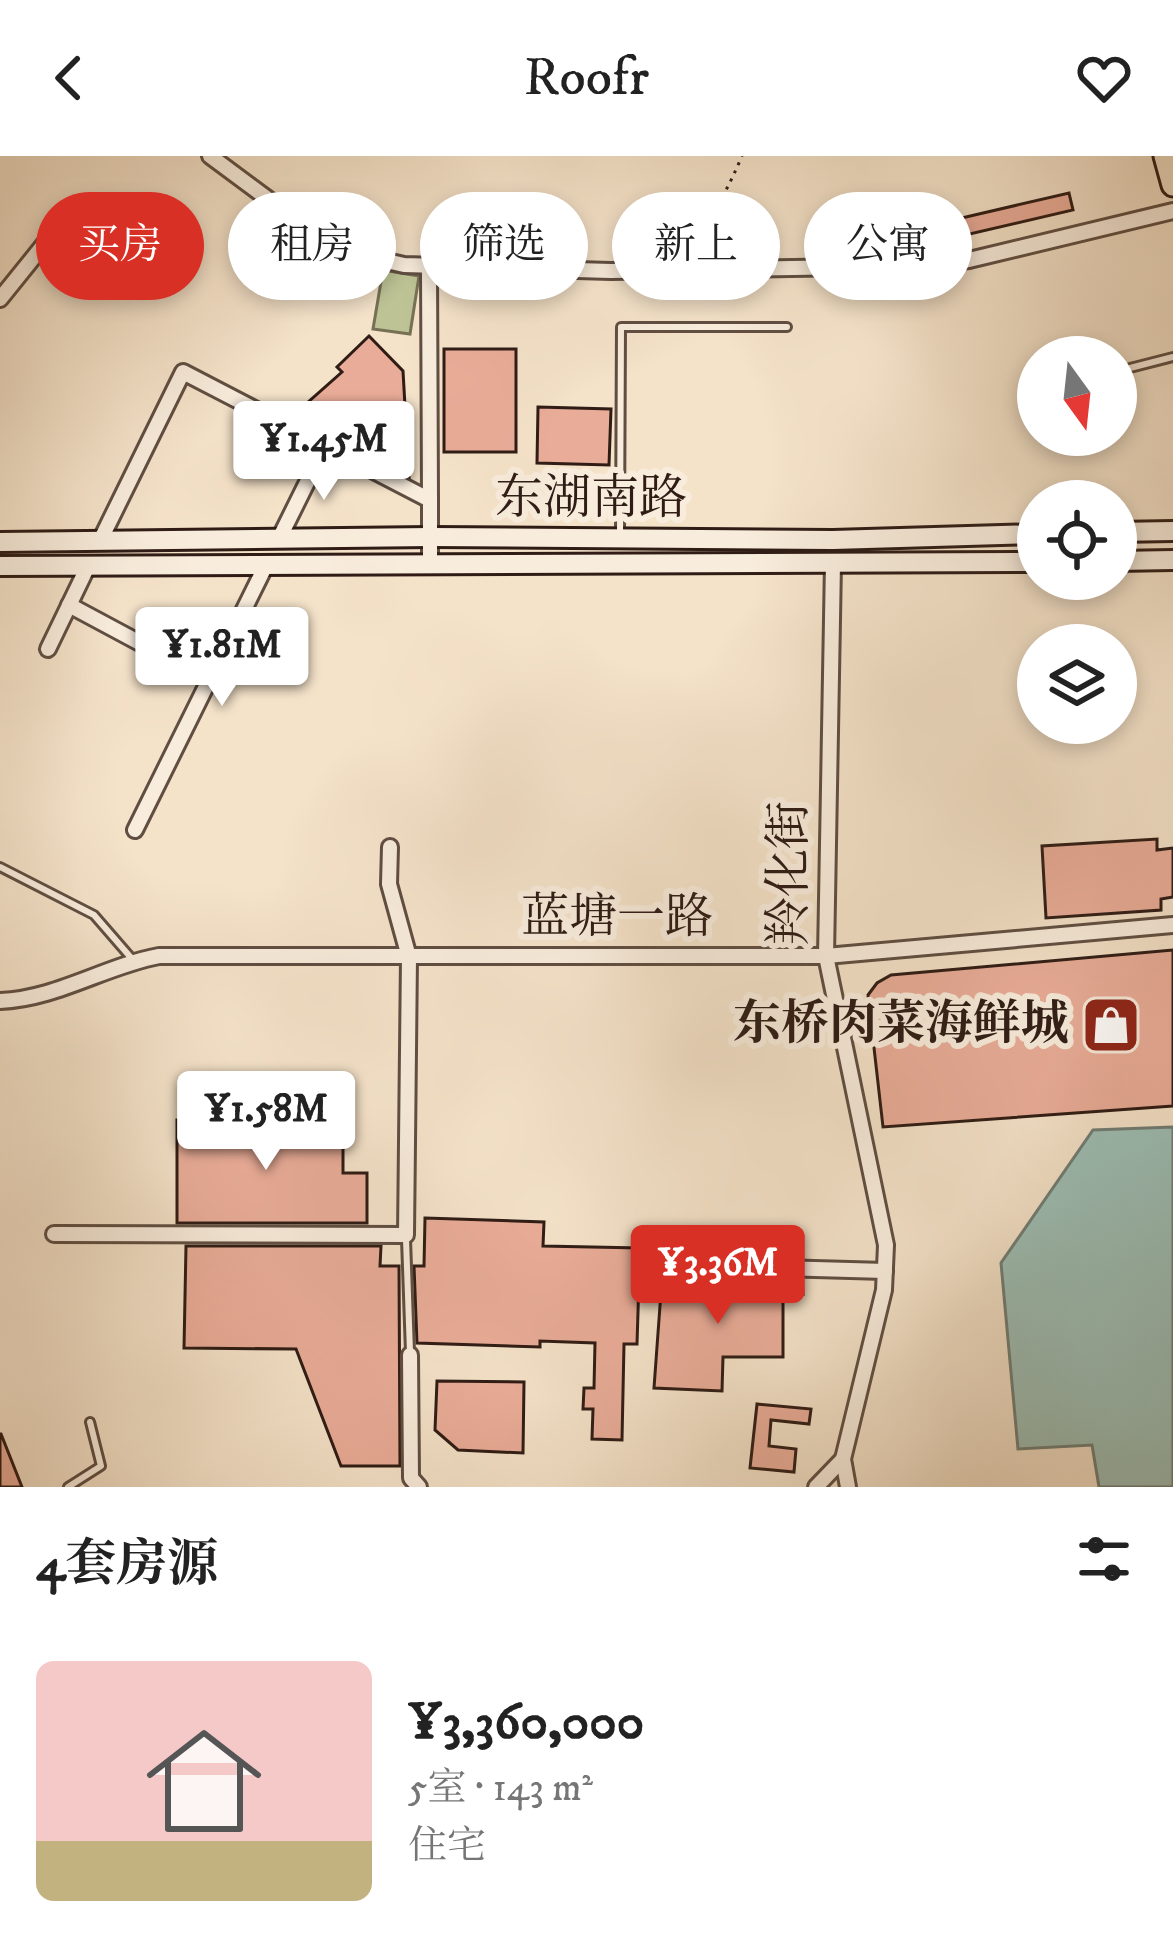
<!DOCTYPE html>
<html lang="zh">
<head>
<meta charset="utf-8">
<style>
  :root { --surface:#fff; --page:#f2f2f2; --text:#222; --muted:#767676; --accent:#d93025 }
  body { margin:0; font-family:"IM FELL DW Pica","Noto Serif SC",serif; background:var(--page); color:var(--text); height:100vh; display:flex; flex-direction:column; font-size:45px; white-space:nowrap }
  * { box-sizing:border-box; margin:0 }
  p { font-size:39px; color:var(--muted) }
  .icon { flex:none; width:66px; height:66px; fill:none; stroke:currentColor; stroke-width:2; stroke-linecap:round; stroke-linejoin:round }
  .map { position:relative; height:1331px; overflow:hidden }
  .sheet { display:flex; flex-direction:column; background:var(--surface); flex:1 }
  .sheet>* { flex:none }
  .banner { position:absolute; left:36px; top:36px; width:1101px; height:108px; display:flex; gap:24px }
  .needle { width:78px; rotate:165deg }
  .tools { position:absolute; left:1017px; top:180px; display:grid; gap:24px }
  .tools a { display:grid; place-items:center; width:120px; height:120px; border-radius:50%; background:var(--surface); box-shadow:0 6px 18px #0003; font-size:60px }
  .price { position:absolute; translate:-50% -102px; padding:0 27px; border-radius:12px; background:#fff; color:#222; font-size:39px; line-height:78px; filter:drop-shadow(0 3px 6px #0008) }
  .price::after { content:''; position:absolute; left:50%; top:72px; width:36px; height:27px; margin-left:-18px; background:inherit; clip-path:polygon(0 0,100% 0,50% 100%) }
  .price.on { background:var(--accent); color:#fff }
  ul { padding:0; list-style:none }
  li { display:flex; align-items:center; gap:36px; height:300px; padding:0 36px }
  li span { display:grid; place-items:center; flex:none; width:336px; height:240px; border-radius:18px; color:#555 }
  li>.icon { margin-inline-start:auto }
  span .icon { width:144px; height:144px; fill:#fffc; stroke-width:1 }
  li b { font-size:51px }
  h2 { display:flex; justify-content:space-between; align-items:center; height:144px; padding:0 36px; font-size:51px }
  .chip { padding:0 42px; border-radius:54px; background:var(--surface); box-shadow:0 6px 18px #0003; font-size:42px; line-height:108px }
  .chip.on { background:var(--accent); color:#fff }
  header { display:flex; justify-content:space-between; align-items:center; height:156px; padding:0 36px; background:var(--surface); font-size:54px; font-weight:600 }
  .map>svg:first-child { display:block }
</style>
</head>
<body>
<header><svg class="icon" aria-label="back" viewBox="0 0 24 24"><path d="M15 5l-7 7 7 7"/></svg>Roofr<svg class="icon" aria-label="heart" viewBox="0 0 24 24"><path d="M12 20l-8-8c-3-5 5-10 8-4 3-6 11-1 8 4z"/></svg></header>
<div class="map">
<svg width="1173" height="1331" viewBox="0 0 1173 1331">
  <rect width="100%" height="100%" fill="#f4e2c9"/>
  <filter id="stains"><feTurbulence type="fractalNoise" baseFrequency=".00167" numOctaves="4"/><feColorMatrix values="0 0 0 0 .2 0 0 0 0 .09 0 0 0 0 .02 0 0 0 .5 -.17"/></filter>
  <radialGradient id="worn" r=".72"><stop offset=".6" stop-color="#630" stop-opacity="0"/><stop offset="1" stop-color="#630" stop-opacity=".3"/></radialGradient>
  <!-- green -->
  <path fill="#bdc395" stroke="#767055" stroke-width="3" d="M 383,114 L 419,120 L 410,178 L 373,173 Z"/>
  <!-- water -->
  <path fill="#9cbeb5" stroke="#707d75" stroke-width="3" d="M 1173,971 L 1173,1331 L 1099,1331 L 1092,1289 L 1018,1293 L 1001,1107 L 1093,974 Z"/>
  <!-- building -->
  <g fill="#e9ac98" stroke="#2f1c15" stroke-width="3">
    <path d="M 1069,37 L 1073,54 L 931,87 L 927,70 Z"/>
    <path d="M 369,180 L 403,215 L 409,321 L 307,268 L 297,256 L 342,216 L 337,211 Z"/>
    <rect x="444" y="193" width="72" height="103"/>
    <path d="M 538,251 L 611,253 L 609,309 L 537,307 Z"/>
    <path d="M 1157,683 L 1157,694 L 1173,692 L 1173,741 L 1161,743 L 1161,754 L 1046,762 L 1042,690 Z"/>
    <path d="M 1173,794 L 1173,950 L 883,971 L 868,839 L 877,827 L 891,819 Z"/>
    <path d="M 177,964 L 343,964 L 343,1017 L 367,1017 L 367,1067 L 177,1067 Z"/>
    <path d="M 425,1062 L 544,1066 L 543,1090 L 640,1092 L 637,1188 L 624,1188 L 622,1284 L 592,1283 L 593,1253 L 583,1253 L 584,1232 L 594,1232 L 595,1187 L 540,1185 L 540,1191 L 417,1187 L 414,1110 L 424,1110 Z"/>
    <path d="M 186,1090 L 381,1090 L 380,1110 L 399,1110 L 400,1310 L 341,1310 L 296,1193 L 184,1192 Z"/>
    <path d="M 682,1115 L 802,1124 L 803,1138 L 783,1136 L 783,1201 L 723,1201 L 722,1235 L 654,1232 L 661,1136 L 681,1136 Z"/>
    <path d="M 437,1225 L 524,1226 L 523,1297 L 458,1294 L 435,1274 Z"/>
    <path d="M 757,1248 L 811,1253 L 809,1268 L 771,1264 L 769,1290 L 796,1293 L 794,1316 L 750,1312 Z"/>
    <path d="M 0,1278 L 1,1278 L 22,1331 L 0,1331 Z"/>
  </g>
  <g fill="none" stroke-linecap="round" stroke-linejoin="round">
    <defs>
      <g id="service">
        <path d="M 1130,212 L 1173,201"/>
        <path d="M 620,379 L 621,171 L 787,171"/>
        <path d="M 0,711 L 94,759 L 133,804"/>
        <path d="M 406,1083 L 410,1196"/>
        <path d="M 68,1331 L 101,1310 L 90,1266"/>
      </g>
      <g id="minor">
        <path d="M 210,0 L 295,63 L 335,87 L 369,101 L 404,109 L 611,115 L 913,110 L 969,104 L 1173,55"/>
        <path d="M 429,110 L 430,344"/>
        <path d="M 0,143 L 58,71"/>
        <path d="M 279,383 L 325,290"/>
        <path d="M 100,385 L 183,216 L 430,344 L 430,409"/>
        <path d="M 833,407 L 826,800 L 886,1089 L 884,1134 L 843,1303 L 848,1331"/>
        <path d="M 69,449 L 209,524"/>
        <path d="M 48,493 L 88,410"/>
        <path d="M 135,674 L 266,409"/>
        <path d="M 0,845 C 56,843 105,810 159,800 L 826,800 L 1173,769"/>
        <path d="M 54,1078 L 406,1079 L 409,801 L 389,728 L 390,691"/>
        <path d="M 745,1111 L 885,1115"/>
        <path d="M 410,1199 L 411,1322 L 419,1331"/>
        <path d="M 816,1331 L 843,1303"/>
      </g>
      <g id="secondary">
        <path d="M 1116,376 L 1173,375"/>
        <path d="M 0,386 L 431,381 L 833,384 L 1038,378"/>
        <path d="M 1116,405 L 1173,404"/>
        <path d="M 0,410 L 1038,406"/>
      </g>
      <path id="primary" d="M 1165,0 L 1173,29"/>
    </defs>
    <!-- service casing -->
    <use href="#service" stroke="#604e42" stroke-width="12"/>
    <!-- minor casing -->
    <use href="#minor" stroke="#604e42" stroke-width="20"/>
    <!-- secondary casing -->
    <use href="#secondary" stroke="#2f1c15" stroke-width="24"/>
    <!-- primary casing -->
    <use href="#primary" stroke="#2f1c15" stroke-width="27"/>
    <!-- path -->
    <path stroke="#2f1c15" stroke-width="3" stroke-dasharray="3 6" stroke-linecap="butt" d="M 646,101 C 704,78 718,55 742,0"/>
    <!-- service -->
    <use href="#service" stroke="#f8ecdc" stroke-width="6"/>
    <!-- minor -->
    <use href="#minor" stroke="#f8ecdc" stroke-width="14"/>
    <!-- secondary -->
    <use href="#secondary" stroke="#f8ecdc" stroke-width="18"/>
    <!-- primary -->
    <use href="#primary" stroke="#f4e2c9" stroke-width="21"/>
  </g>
  <!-- icons -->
  <defs>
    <symbol id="shop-square" viewBox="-11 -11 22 22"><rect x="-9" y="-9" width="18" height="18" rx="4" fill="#8f2418" stroke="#f8ecdc"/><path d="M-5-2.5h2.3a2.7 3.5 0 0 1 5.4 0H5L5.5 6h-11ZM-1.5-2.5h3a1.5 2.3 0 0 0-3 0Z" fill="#fff"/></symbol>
  </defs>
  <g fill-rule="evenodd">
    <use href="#shop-square" x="1078" y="836" width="66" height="66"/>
  </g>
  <g text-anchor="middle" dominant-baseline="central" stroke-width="12" stroke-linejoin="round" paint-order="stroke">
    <!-- street labels -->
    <g font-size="48" fill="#2f1c15" stroke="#f8ecdc">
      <text x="591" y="343">东湖南路</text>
      <text transform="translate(790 717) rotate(-90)">羚化街</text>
      <text x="617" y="762">蓝塘一路</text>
    </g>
    <!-- poi labels -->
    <g font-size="48" font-weight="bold" fill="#2f1c15" stroke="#f8ecdc" text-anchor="end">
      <text x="1069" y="869">东桥肉菜海鲜城</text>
    </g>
  </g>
  <rect width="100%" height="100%" filter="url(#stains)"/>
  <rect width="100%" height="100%" fill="url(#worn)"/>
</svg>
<div class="tools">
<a><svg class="needle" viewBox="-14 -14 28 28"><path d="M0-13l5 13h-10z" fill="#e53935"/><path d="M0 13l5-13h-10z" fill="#767676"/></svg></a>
<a><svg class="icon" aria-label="locate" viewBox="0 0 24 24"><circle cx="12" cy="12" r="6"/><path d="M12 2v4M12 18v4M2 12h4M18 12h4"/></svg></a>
<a><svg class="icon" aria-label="layers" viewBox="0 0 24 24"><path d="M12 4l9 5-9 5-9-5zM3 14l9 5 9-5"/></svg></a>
</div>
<b class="price" style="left:324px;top:347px">¥1.45M</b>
<b class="price" style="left:222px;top:553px">¥1.81M</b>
<b class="price" style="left:266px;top:1017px">¥1.58M</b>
<b class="price on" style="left:718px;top:1171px">¥3.36M</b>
<div class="banner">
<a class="chip on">买房</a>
<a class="chip">租房</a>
<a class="chip">筛选</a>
<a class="chip">新上</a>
<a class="chip">公寓</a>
</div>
</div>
<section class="sheet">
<h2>4套房源<svg class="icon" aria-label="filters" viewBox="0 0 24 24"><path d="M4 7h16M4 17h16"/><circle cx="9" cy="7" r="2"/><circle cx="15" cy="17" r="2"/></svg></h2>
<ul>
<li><span style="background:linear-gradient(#f6c9c9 75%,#c2b280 0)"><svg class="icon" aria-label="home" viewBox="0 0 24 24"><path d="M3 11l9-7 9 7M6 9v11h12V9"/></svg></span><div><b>¥3,360,000</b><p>5室 · 143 m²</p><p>住宅</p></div></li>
</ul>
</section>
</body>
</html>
